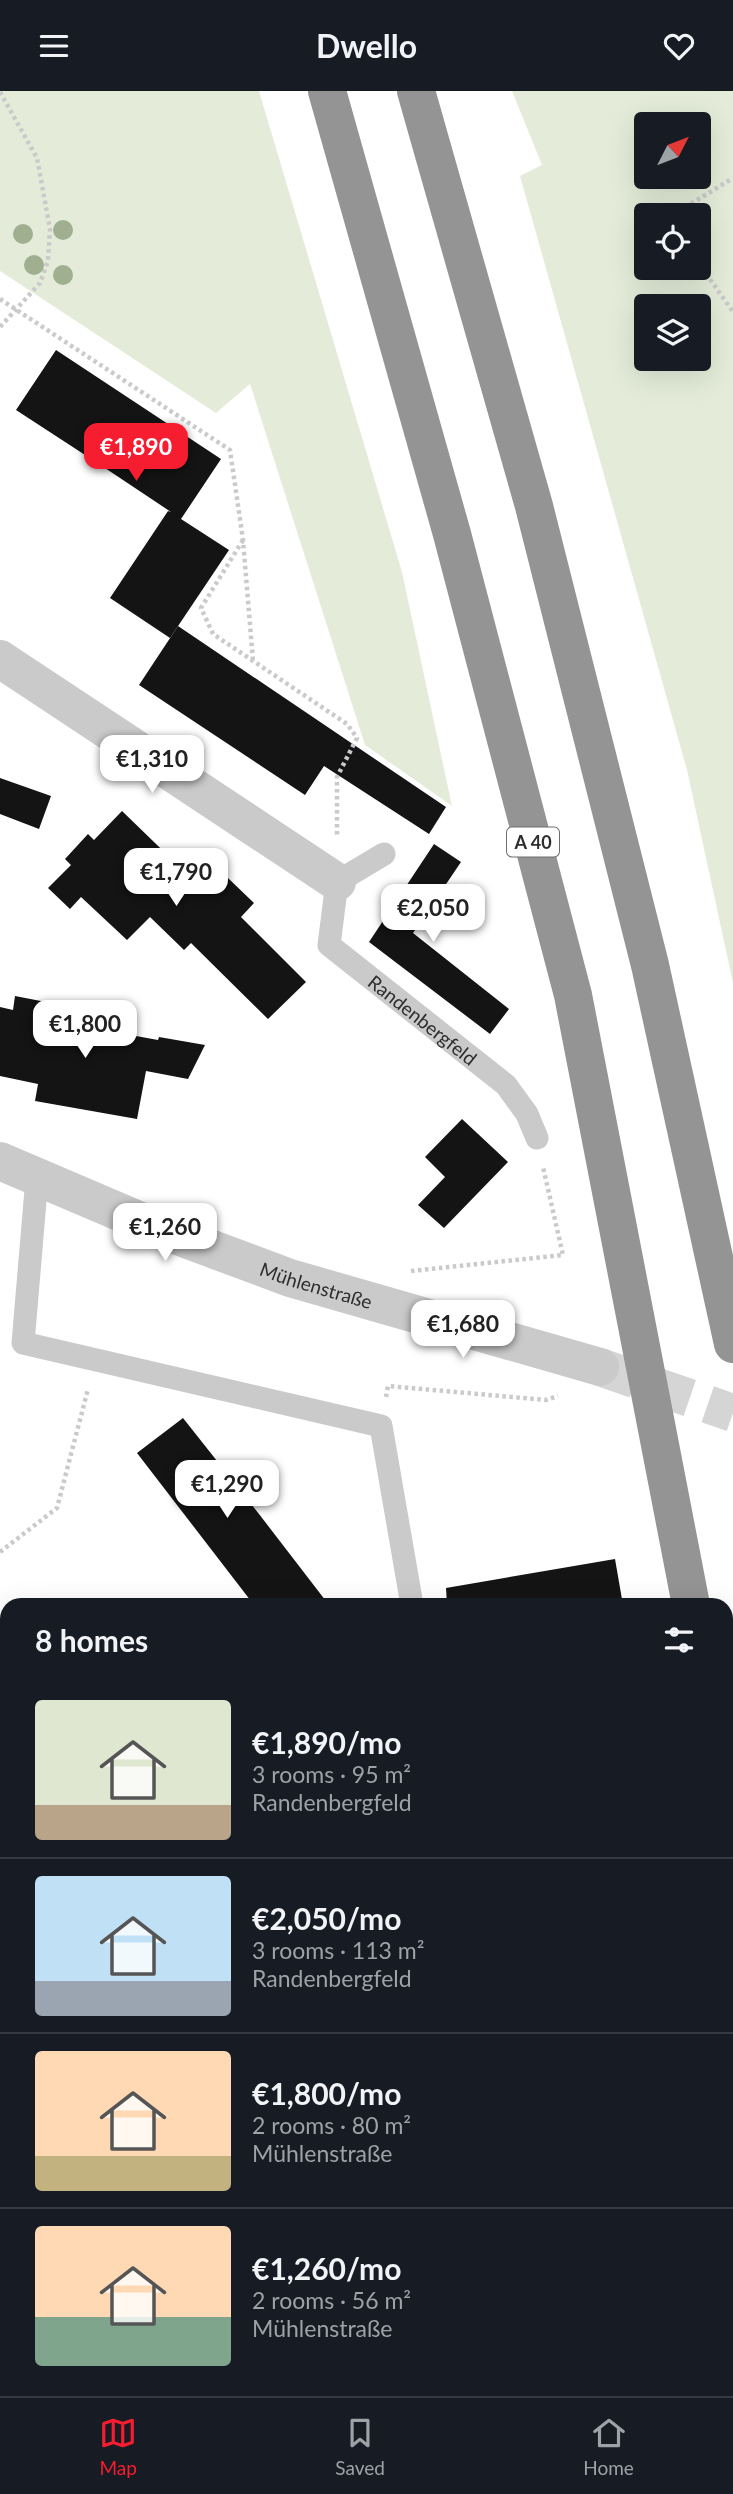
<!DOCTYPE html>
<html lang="en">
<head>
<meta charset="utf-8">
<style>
  :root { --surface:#171b24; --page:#242831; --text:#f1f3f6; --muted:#9ea1a6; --line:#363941; --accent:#f61d30 }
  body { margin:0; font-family:Lato,sans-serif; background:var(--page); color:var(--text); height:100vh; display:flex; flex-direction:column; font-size:26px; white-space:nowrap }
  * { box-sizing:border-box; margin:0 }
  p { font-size:23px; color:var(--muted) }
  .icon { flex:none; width:38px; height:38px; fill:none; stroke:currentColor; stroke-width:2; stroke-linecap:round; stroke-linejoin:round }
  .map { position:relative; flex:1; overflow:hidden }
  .details { position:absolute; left:0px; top:1507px; width:733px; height:800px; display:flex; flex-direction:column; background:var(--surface); border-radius:21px 21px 0 0; box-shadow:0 7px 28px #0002 }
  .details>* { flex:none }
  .needle { width:46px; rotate:48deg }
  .buttons { position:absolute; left:634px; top:21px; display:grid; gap:14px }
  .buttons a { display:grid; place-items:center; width:77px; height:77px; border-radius:7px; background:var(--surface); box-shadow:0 7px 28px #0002; font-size:35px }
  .price { position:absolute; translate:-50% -60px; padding:0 16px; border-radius:14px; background:#fff; color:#222; font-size:23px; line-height:46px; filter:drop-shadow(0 2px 4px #0008) }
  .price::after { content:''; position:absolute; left:50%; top:42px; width:21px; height:16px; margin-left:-10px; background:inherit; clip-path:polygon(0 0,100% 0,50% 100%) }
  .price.current { background:var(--accent); color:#fff }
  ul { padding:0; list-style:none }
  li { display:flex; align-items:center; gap:21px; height:175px; padding:0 35px }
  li+li { border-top:2px solid var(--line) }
  li span { display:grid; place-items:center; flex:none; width:196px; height:140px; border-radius:7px; color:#555 }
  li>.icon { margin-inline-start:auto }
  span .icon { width:84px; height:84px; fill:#fffc; stroke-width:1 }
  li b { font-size:30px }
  h2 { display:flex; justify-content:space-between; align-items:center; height:84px; padding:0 35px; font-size:30px }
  header { display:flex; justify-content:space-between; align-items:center; height:91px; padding:0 35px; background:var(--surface); font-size:32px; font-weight:700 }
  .tab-bar { display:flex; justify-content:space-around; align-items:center; height:98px; border-top:2px solid var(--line); background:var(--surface); font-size:19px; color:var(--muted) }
  .tab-bar a { display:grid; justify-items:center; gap:4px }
  .tab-bar .current { color:var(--accent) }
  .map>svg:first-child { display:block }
</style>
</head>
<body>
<header><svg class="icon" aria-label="menu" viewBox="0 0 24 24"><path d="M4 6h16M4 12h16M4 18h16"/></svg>Dwello<svg class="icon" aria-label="heart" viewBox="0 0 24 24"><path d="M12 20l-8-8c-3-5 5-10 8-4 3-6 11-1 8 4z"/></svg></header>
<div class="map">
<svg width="733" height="2305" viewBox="0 0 733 2305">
  <rect width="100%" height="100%" fill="#fff"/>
  <!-- green -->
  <g fill="#e4ecd9" fill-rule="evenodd">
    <path d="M 0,0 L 259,0 L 402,481 L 452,715 L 365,654 L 250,293 L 216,322 L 0,180 Z"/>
    <path d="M 512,0 L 733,0 L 733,892 L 687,679 L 520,85 L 542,74 ZM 698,33 L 698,86 L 646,86 L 646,33 ZM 646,124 L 698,124 L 698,177 L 646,177 ZM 646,215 L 698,215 L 698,268 L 646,268 Z"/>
    <path d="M 726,2126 L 733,2176 L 733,2305 L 537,2305 L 536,2300 L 726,2300 Z"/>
  </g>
  <!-- building -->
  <g fill="#141414">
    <path d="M 56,259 L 221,368 L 181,428 L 229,459 L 170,547 L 110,507 L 168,420 L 171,421 L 105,377 L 16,319 Z"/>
    <path d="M 178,535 L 446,716 L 429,743 L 324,675 L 305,704 L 139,594 Z"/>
    <path d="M 0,687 L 51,705 L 39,738 L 0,723 Z"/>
    <path d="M 122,720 L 187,783 L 205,765 L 254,812 L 241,826 L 306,891 L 268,928 L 191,852 L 184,859 L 150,826 L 127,849 L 81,806 L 70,818 L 48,797 L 71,774 L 65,768 L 88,743 L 94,749 Z"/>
    <path d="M 434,753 L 461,771 L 413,842 L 509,918 L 490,943 L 369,851 Z"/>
    <path d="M 15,905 L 51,912 L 48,929 L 158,949 L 159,946 L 205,954 L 188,988 L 146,980 L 137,1028 L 35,1010 L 38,993 L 0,985 L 0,916 L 13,919 Z"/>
    <path d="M 462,1028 L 508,1071 L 444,1137 L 418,1114 L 445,1086 L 425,1066 Z"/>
    <path d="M 183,1327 L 259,1423 L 329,1514 L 254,1514 L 137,1362 Z"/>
    <path d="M 615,1468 L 623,1514 L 447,1514 L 446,1497 Z"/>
  </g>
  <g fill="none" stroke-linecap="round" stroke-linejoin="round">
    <!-- tertiary-tunnel -->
    <path stroke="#d5d5d5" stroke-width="38" stroke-dasharray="38 19" stroke-linecap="butt" d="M 600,1276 L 733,1322"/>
    <!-- path -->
    <g stroke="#cacaca" stroke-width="4.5" stroke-dasharray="3.5 3.5" stroke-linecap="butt">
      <path d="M 0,1 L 37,67 L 50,138 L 48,170 L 40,192 L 0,236"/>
      <path d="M 683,124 L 689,114 L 733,87"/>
      <path d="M 698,171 L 733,221"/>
      <path d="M 0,208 L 230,359 L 243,449 L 253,570"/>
      <path d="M 243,449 L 201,517 L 213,543 L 347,633 L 357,647 L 337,686 L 337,745"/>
      <path d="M 411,1180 L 563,1164 L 543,1076"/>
      <path d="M 386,1306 L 388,1295 L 546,1309 L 558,1305"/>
      <path d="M 0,1461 L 57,1417 L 88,1298"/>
      <path d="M 553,2300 L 554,2305"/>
      <path d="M 246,2305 L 254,2300"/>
    </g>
    <!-- service -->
    <g stroke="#cacaca" stroke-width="23">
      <path id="s1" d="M 384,763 L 337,791 L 329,854 L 506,994 L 527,1023 L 537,1047"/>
      <path d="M 37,1087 L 23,1252 L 381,1335 L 412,1514"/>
    </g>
    <!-- minor -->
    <g stroke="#cacaca" stroke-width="38">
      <path d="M 0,568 L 337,791"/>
      <path d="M 0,1908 L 7,1916"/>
      <path d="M 161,2300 L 162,2305"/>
    </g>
    <!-- tertiary -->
    <path stroke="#cacaca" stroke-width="38" id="s2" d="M 0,1070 L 164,1140 L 290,1187 L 600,1276"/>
    <!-- motorway -->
    <g stroke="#949494" stroke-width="38">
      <path d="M 327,0 L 452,443 L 573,904 L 691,1514"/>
      <path d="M 416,0 L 534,415 L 650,874 L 733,1253"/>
      <path d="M 726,1714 L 733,1756"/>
    </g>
  </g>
  <!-- trees -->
  <g fill="#9faf90">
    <circle cx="63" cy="139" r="10"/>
    <circle cx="23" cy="143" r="10"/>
    <circle cx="34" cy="174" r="10"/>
    <circle cx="63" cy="184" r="10"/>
  </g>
  <g text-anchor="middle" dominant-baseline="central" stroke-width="7" stroke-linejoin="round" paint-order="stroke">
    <!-- shield labels -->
    <rect fill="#fff" stroke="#6c6c6c" stroke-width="2" x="507" y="736.5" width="52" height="29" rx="5"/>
    <g font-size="18" font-weight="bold" fill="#2d2d2d">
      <text x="533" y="751">A 40</text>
    </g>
    <!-- street labels -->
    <g font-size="19" fill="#2d2d2d" stroke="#fff">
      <text stroke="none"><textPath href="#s1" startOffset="238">Randenbergfeld</textPath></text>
      <text stroke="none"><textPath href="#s2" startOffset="340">Mühlenstraße</textPath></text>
    </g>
  </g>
</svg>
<div class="buttons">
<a><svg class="needle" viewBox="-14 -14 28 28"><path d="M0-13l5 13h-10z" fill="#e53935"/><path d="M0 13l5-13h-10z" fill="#9ea1a6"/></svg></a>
<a><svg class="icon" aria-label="locate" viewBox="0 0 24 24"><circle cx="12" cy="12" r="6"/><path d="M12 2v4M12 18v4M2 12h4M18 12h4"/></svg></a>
<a><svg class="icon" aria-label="layers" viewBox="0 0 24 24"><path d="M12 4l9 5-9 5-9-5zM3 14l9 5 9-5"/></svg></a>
</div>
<b class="price current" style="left:136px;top:392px">€1,890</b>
<b class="price" style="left:152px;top:704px">€1,310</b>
<b class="price" style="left:176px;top:817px">€1,790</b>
<b class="price" style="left:433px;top:853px">€2,050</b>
<b class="price" style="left:85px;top:969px">€1,800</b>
<b class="price" style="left:165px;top:1172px">€1,260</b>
<b class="price" style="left:463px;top:1269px">€1,680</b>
<b class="price" style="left:227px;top:1429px">€1,290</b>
<section class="details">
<h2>8 homes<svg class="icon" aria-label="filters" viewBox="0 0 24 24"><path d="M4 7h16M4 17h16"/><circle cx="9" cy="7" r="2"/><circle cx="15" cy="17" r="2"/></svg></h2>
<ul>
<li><span style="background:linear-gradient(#dfe7d0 75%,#b9a48a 0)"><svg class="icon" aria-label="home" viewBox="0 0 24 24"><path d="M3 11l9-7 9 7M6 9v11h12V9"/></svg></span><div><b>€1,890/mo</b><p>3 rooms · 95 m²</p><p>Randenbergfeld</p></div></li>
<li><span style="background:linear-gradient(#bfe0f5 75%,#9aa5b1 0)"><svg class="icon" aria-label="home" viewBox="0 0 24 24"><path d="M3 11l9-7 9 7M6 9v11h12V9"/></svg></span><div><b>€2,050/mo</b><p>3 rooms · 113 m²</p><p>Randenbergfeld</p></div></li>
<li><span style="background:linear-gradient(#ffd9b3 75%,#c2b280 0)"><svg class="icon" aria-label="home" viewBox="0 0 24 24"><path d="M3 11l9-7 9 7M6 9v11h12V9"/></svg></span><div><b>€1,800/mo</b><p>2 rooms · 80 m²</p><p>Mühlenstraße</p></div></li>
<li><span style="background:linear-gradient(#ffd9b3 65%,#7fa58c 0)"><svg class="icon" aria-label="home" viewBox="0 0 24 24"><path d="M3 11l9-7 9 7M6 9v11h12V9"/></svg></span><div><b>€1,260/mo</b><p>2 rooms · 56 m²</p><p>Mühlenstraße</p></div></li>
</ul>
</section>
</div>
<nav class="tab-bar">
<a class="current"><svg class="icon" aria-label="map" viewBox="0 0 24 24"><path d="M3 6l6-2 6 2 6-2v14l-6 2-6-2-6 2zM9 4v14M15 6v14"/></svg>Map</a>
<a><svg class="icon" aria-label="saved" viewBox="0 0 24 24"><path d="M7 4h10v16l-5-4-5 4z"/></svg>Saved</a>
<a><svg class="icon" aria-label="home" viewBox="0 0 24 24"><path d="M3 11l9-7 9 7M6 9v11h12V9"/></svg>Home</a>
</nav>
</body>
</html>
